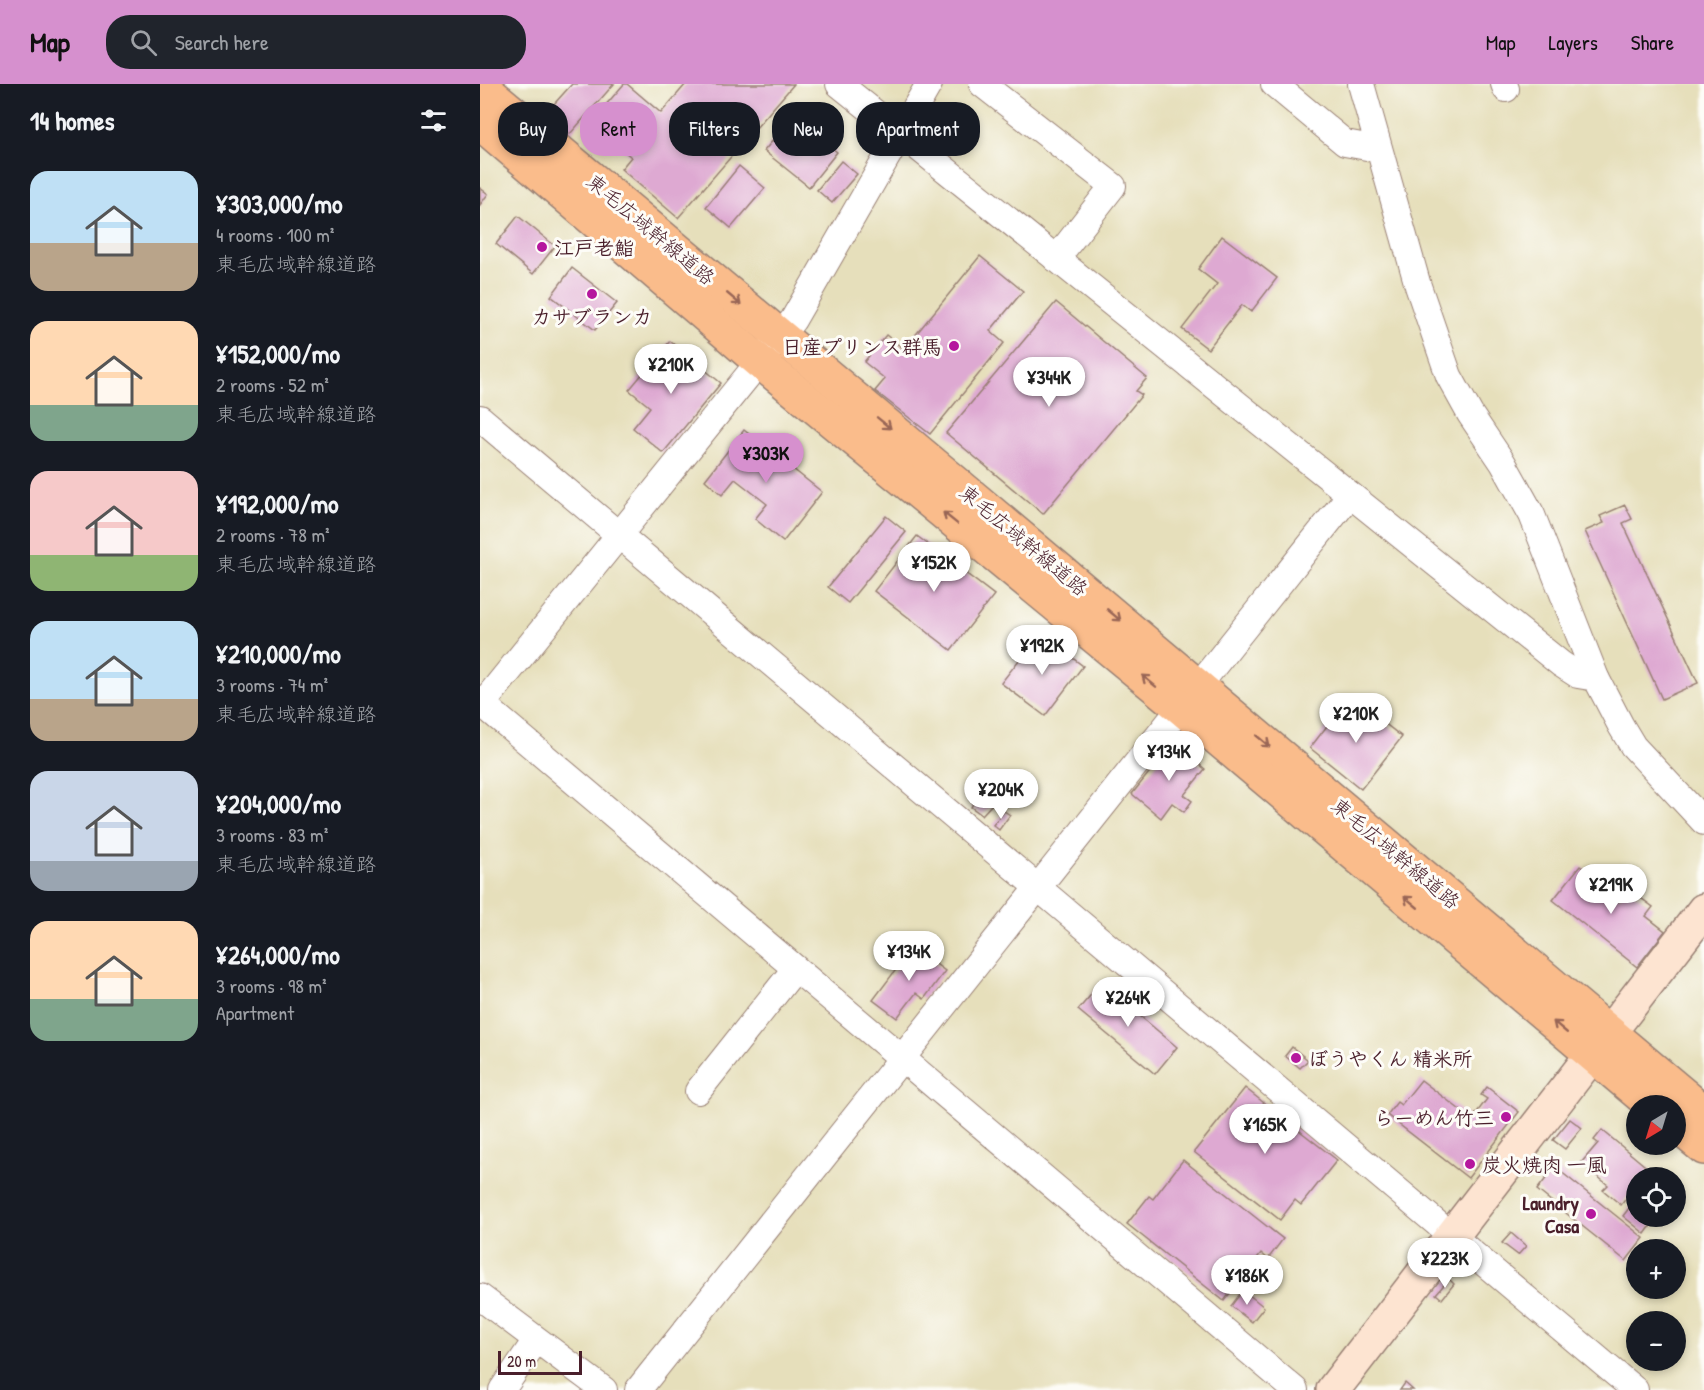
<!DOCTYPE html>
<html lang="en">
<head>
<meta charset="utf-8">
<style>
  :root { --surface:#171b24; --page:#20242c; --text:#f1f3f6; --muted:#9ea1a6; --accent:#d690ce }
  body { margin:0; font-family:"Patrick Hand","Klee One",sans-serif; background:var(--page); color:var(--text); height:100vh; display:flex; flex-direction:column; font-size:22px; white-space:nowrap }
  * { box-sizing:border-box; margin:0 }
  p { font-size:20px; color:var(--muted) }
  .icon { flex:none; width:33px; height:33px; fill:none; stroke:currentColor; stroke-width:2; stroke-linecap:round; stroke-linejoin:round }
  .map { position:relative; flex:1; overflow:hidden }
  .side { display:flex; flex-direction:column; background:var(--surface); width:480px }
  .side>* { flex:none }
  .hud { position:absolute; left:18px; top:18px; width:570px; height:54px; display:flex; gap:12px }
  .needle { width:39px; rotate:218deg }
  .tools { position:absolute; left:1146px; top:1011px; display:grid; gap:12px }
  .tools a { display:grid; place-items:center; width:60px; height:60px; border-radius:50%; background:var(--surface); box-shadow:0 3px 9px #0003; font-size:30px }
  .scale { position:absolute; left:18px; bottom:15px; width:84px; box-sizing:border-box; padding-left:6px; border:3px solid #4a1f2b; border-top:0; font-size:16px; line-height:21px; white-space:nowrap; color:#4a1f2b; -webkit-text-stroke:4px #fdfcf7; paint-order:stroke }
  .price { position:absolute; translate:-50% -51px; padding:0 14px; border-radius:21px; background:#fff; color:#222; font-size:20px; line-height:39px; filter:drop-shadow(0 2px 3px #0008) }
  .price::after { content:''; position:absolute; left:50%; top:36px; width:18px; height:14px; margin-left:-9px; background:inherit; clip-path:polygon(0 0,100% 0,50% 100%) }
  .price.active { background:var(--accent); color:#111 }
  ul { padding:0; list-style:none }
  li { display:flex; align-items:center; gap:18px; height:150px; padding:0 30px }
  li span { display:grid; place-items:center; flex:none; width:168px; height:120px; border-radius:18px; color:#555 }
  li>.icon { margin-inline-start:auto }
  span .icon { width:72px; height:72px; fill:#fffc; stroke-width:1 }
  li b { font-size:26px }
  h2 { display:flex; justify-content:space-between; align-items:center; height:72px; padding:0 30px; font-size:26px }
  .pill { padding:0 21px; border-radius:24px; background:var(--surface); box-shadow:0 3px 9px #0003; font-size:21px; line-height:54px }
  .pill.active { background:var(--accent); color:#111 }
  header { display:flex; align-items:center; gap:36px; box-sizing:border-box; height:84px; padding:0 30px; background:var(--accent); color:#111 }
  header strong { font-size:28px }
  nav { display:flex; gap:33px; margin-inline-start:auto; font-size:21px }
  .search { width:420px; height:54px; background:var(--page); display:flex; align-items:center; gap:15px; box-sizing:border-box; padding:0 21px; border-radius:24px; color:var(--muted); font-size:22px }
  main { display:flex; flex:1; min-height:0 }
  .map>svg:first-child { display:block }
</style>
</head>
<body>
<header>
<strong>Map</strong>
<div class="search"><svg class="icon" aria-label="search" viewBox="0 0 24 24"><circle cx="10" cy="10" r="6"/><path d="M15 15l6 6"/></svg>Search here</div>
<nav><a>Map</a><a>Layers</a><a>Share</a></nav>
</header>
<main>
<section class="side">
<h2>14 homes<svg class="icon" aria-label="filters" viewBox="0 0 24 24"><path d="M4 7h16M4 17h16"/><circle cx="9" cy="7" r="2"/><circle cx="15" cy="17" r="2"/></svg></h2>
<ul>
<li><span style="background:linear-gradient(#bfe0f5 60%,#b9a48a 0)"><svg class="icon" aria-label="home" viewBox="0 0 24 24"><path d="M3 11l9-7 9 7M6 9v11h12V9"/></svg></span><div><b>¥303,000/mo</b><p>4 rooms · 100 m²</p><p>東毛広域幹線道路</p></div></li>
<li><span style="background:linear-gradient(#ffd9b3 70%,#7fa58c 0)"><svg class="icon" aria-label="home" viewBox="0 0 24 24"><path d="M3 11l9-7 9 7M6 9v11h12V9"/></svg></span><div><b>¥152,000/mo</b><p>2 rooms · 52 m²</p><p>東毛広域幹線道路</p></div></li>
<li><span style="background:linear-gradient(#f6c9c9 70%,#8fb573 0)"><svg class="icon" aria-label="home" viewBox="0 0 24 24"><path d="M3 11l9-7 9 7M6 9v11h12V9"/></svg></span><div><b>¥192,000/mo</b><p>2 rooms · 78 m²</p><p>東毛広域幹線道路</p></div></li>
<li><span style="background:linear-gradient(#bfe0f5 65%,#b9a48a 0)"><svg class="icon" aria-label="home" viewBox="0 0 24 24"><path d="M3 11l9-7 9 7M6 9v11h12V9"/></svg></span><div><b>¥210,000/mo</b><p>3 rooms · 74 m²</p><p>東毛広域幹線道路</p></div></li>
<li><span style="background:linear-gradient(#c9d6e8 75%,#9aa5b1 0)"><svg class="icon" aria-label="home" viewBox="0 0 24 24"><path d="M3 11l9-7 9 7M6 9v11h12V9"/></svg></span><div><b>¥204,000/mo</b><p>3 rooms · 83 m²</p><p>東毛広域幹線道路</p></div></li>
<li><span style="background:linear-gradient(#ffd9b3 65%,#7fa58c 0)"><svg class="icon" aria-label="home" viewBox="0 0 24 24"><path d="M3 11l9-7 9 7M6 9v11h12V9"/></svg></span><div><b>¥264,000/mo</b><p>3 rooms · 98 m²</p><p>Apartment</p></div></li>
</ul>
</section>
<div class="map">
<svg width="1224" height="1306" viewBox="0 0 1224 1306">
  <rect width="100%" height="100%" fill="#fdfcf7"/>
  <filter id="ink" filterUnits="userSpaceOnUse"><feTurbulence type="fractalNoise" baseFrequency=".0167" numOctaves="2"/><feDisplacementMap in="SourceGraphic" scale="12" xChannelSelector="R" yChannelSelector="G"/><feConvolveMatrix kernelMatrix="1 2 1 2 8 2 1 2 1" color-interpolation-filters="sRGB"/></filter>
  <filter id="wash" filterUnits="userSpaceOnUse"><feTurbulence type="fractalNoise" baseFrequency=".008" numOctaves="4" result="noise"/><feDisplacementMap in="SourceGraphic" scale="24" xChannelSelector="R" yChannelSelector="G"/><feGaussianBlur stdDeviation="1.35" result="paint"/><feColorMatrix in="noise" values="0 0 0 0 0 0 0 0 0 0 0 0 0 0 0 0 0 1.4 0 .05"/><feComposite in="paint" operator="in"/></filter>
  <g filter="url(#wash)">
    <rect width="100%" height="100%" fill="#e6dfbb"/>
    <g id="blocks">
      <!-- building -->
      <g fill="#dea9d2">
        <path d="M 92,0 L 134,0 L 90,50 L 66,29 Z"/>
        <path d="M 144,0 L 147,0 L 181,29 L 206,0 L 314,0 L 198,134 L 141,85 L 151,73 L 111,38 Z"/>
        <path d="M 313,32 L 357,68 L 329,103 L 284,67 Z"/>
        <path d="M 361,77 L 377,90 L 352,119 L 337,106 Z"/>
        <path d="M 259,82 L 285,104 L 251,144 L 226,123 Z"/>
        <path d="M 0,104 L 8,110 L 0,121 Z"/>
        <path d="M 38,132 L 75,162 L 53,190 L 16,160 Z"/>
        <path d="M 742,152 L 797,194 L 771,228 L 762,221 L 728,265 L 702,245 L 737,200 L 718,185 Z"/>
        <path d="M 500,172 L 543,207 L 510,247 L 524,259 L 450,350 L 395,307 L 405,295 L 384,278 L 406,251 L 424,265 Z"/>
        <path d="M 92,184 L 137,219 L 115,246 L 71,212 Z"/>
        <path d="M 576,218 L 667,294 L 656,307 L 662,311 L 563,430 L 466,349 Z"/>
        <path d="M 190,257 L 241,299 L 183,369 L 153,344 L 170,323 L 149,306 Z"/>
        <path d="M 264,346 L 342,408 L 303,458 L 275,435 L 287,420 L 255,395 L 242,411 L 225,396 Z"/>
        <path d="M 1145,421 L 1152,435 L 1143,439 L 1218,599 L 1182,615 L 1105,447 L 1124,439 L 1120,432 Z"/>
        <path d="M 406,432 L 426,448 L 368,519 L 348,503 Z"/>
        <path d="M 437,452 L 514,511 L 471,566 L 394,507 Z"/>
        <path d="M 566,554 L 603,582 L 565,632 L 521,599 L 550,562 L 556,566 Z"/>
        <path d="M 876,617 L 922,653 L 881,705 L 830,664 L 857,629 L 863,633 Z"/>
        <path d="M 693,659 L 725,685 L 704,711 L 712,717 L 704,728 L 692,719 L 681,734 L 652,710 Z"/>
        <path d="M 496,706 L 513,719 L 502,731 L 491,723 L 494,718 L 490,715 Z"/>
        <path d="M 524,727 L 530,731 L 519,746 L 513,741 Z"/>
        <path d="M 1100,782 L 1140,813 L 1147,804 L 1173,823 L 1166,832 L 1185,847 L 1157,883 L 1073,816 Z"/>
        <path d="M 433,863 L 465,887 L 444,915 L 436,909 L 417,934 L 393,916 Z"/>
        <path d="M 621,899 L 697,963 L 675,990 L 598,926 Z"/>
        <path d="M 812,963 L 828,976 L 820,984 L 805,972 Z"/>
        <path d="M 941,996 L 992,1035 L 1007,1015 L 1001,1011 L 1007,1003 L 1039,1028 L 988,1094 L 907,1031 L 917,1018 L 921,1021 Z"/>
        <path d="M 765,1004 L 857,1076 L 821,1121 L 815,1116 L 800,1136 L 714,1068 Z"/>
        <path d="M 1090,1035 L 1102,1044 L 1085,1065 L 1073,1056 Z"/>
        <path d="M 1122,1046 L 1170,1086 L 1163,1094 L 1156,1094 L 1156,1102 L 1141,1121 L 1123,1106 L 1128,1101 L 1101,1079 L 1118,1059 L 1114,1056 Z"/>
        <path d="M 703,1076 L 803,1155 L 788,1175 L 781,1169 L 744,1217 L 647,1140 L 669,1112 L 673,1115 Z"/>
        <path d="M 1075,1083 L 1164,1154 L 1146,1177 L 1057,1106 Z"/>
        <path d="M 1156,1115 L 1156,1132 L 1178,1132 L 1165,1150 L 1143,1132 Z"/>
        <path d="M 1031,1149 L 1046,1162 L 1038,1171 L 1022,1159 Z"/>
        <path d="M 969,1195 L 974,1200 L 962,1215 L 956,1210 Z"/>
        <path d="M 763,1206 L 784,1223 L 772,1238 L 751,1222 Z"/>
        <path d="M 925,1299 L 933,1306 L 920,1306 Z"/>
      </g>
    </g>
  </g>
  <g filter="url(#ink)">
    <use href="#blocks" fill-opacity="0" stroke="#987f73" stroke-width="1.5"/>
    <g fill="none" stroke-linecap="round" stroke-linejoin="round">
      <defs>
        <g id="street">
          <path d="M 359,0 L 1081,580 L 1098,591 L 1116,594"/>
          <path d="M 502,0 L 633,102 L 576,175"/>
          <path d="M 794,0 L 865,59 L 898,65"/>
          <path d="M 881,0 L 938,202 L 969,292 L 990,330 L 1023,379 L 1052,431 L 1116,594 L 1141,642 L 1153,662 L 1224,738"/>
          <path d="M 1024,0 L 1026,5"/>
          <path d="M 0,334 L 1155,1306"/>
          <path d="M 0,618 L 815,1306"/>
          <path d="M 0,623 L 313,236 L 449,0"/>
          <path d="M 218,1007 L 315,885"/>
          <path d="M 0,1213 L 124,1306"/>
          <path d="M 22,1306 L 56,1256"/>
          <path d="M 158,1306 L 870,411"/>
        </g>
        <path id="secondary" d="M 853,1306 L 1224,826"/>
        <g id="highway">
          <path d="M 0,1 L 493,413 L 1224,1028"/>
          <path d="M 0,39 L 280,278 L 700,623 L 1173,1022"/>
          <path d="M 1196,1041 L 1224,1064"/>
        </g>
      </defs>
      <!-- street casing -->
      <use href="#street" stroke="#987f73" stroke-width="28"/>
      <!-- secondary casing -->
      <use href="#secondary" stroke="#987f73" stroke-width="36"/>
      <!-- highway casing -->
      <use href="#highway" stroke="#987f73" stroke-width="36"/>
      <!-- street -->
      <use href="#street" stroke="#fff" stroke-width="26"/>
      <!-- secondary -->
      <use href="#secondary" stroke="#fde4d1" stroke-width="33"/>
      <!-- highway -->
      <use href="#highway" stroke="#fabc8b" stroke-width="33"/>
    </g>
    <!-- one-way arrows -->
    <defs><path id="oneway-shaft" d="M-6 0H5M1.5-3L5.5 0L1.5 3" fill="none" stroke-width="1.6" stroke-linecap="round" stroke-linejoin="round" transform="scale(1.5)"/></defs>
    <g stroke="#996656">
      <use href="#oneway-shaft" transform="translate(254 215) rotate(40)"/>
      <use href="#oneway-shaft" transform="translate(404 339) rotate(39)"/>
      <use href="#oneway-shaft" transform="translate(470 434) rotate(-141)"/>
      <use href="#oneway-shaft" transform="translate(634 531) rotate(40)"/>
      <use href="#oneway-shaft" transform="translate(669 597) rotate(-141)"/>
      <use href="#oneway-shaft" transform="translate(783 657) rotate(40)"/>
      <use href="#oneway-shaft" transform="translate(931 818) rotate(-140)"/>
      <use href="#oneway-shaft" transform="translate(1080 943) rotate(-140)"/>
    </g>
  </g>
  <!-- markers -->
  <g fill="#b5179e" stroke="#fdfcf7" stroke-width="2">
    <circle cx="62" cy="163" r="6"/>
    <circle cx="112" cy="210" r="6"/>
    <circle cx="474" cy="262" r="6"/>
    <circle cx="816" cy="974" r="6"/>
    <circle cx="1026" cy="1033" r="6"/>
    <circle cx="990" cy="1080" r="6"/>
    <circle cx="1111" cy="1130" r="6"/>
  </g>
  <g text-anchor="middle" dominant-baseline="central" stroke-width="6" stroke-linejoin="round" paint-order="stroke">
    <!-- street labels -->
    <g font-size="20" fill="#4a1f2b" stroke="#fdfcf7">
      <text transform="translate(171 145) rotate(40)">東毛広域幹線道路</text>
      <text transform="translate(544 456) rotate(40)">東毛広域幹線道路</text>
      <text transform="translate(916 769) rotate(40)">東毛広域幹線道路</text>
    </g>
    <!-- poi labels -->
    <g font-size="20" font-weight="bold" fill="#4a1f2b" stroke="#fdfcf7" text-anchor="start">
      <text x="74" y="163">江戸老鮨</text>
      <text x="112" y="232" text-anchor="middle">カサブランカ</text>
      <text x="462" y="262" text-anchor="end">日産プリンス群馬</text>
      <text x="828" y="974">ぼうやくん 精米所</text>
      <text x="1014" y="1033" text-anchor="end">らーめん竹三</text>
      <text x="1002" y="1080">炭火焼肉 一風</text>
      <text x="1099" y="1118" text-anchor="end">Laundry<tspan x="1099" dy="23">Casa</tspan></text>
    </g>
  </g>
</svg>
<div class="tools">
<a><svg class="needle" viewBox="-14 -14 28 28"><path d="M0-13l5 13h-10z" fill="#e53935"/><path d="M0 13l5-13h-10z" fill="#9ea1a6"/></svg></a>
<a><svg class="icon" aria-label="locate" viewBox="0 0 24 24"><circle cx="12" cy="12" r="6"/><path d="M12 2v4M12 18v4M2 12h4M18 12h4"/></svg></a>
<a>+</a>
<a>−</a>
</div>
<div class="scale">20 m</div>
<b class="price" style="left:191px;top:311px">¥210K</b>
<b class="price" style="left:569px;top:324px">¥344K</b>
<b class="price active" style="left:286px;top:400px">¥303K</b>
<b class="price" style="left:454px;top:509px">¥152K</b>
<b class="price" style="left:562px;top:592px">¥192K</b>
<b class="price" style="left:876px;top:660px">¥210K</b>
<b class="price" style="left:689px;top:698px">¥134K</b>
<b class="price" style="left:521px;top:736px">¥204K</b>
<b class="price" style="left:1131px;top:831px">¥219K</b>
<b class="price" style="left:429px;top:898px">¥134K</b>
<b class="price" style="left:648px;top:944px">¥264K</b>
<b class="price" style="left:785px;top:1071px">¥165K</b>
<b class="price" style="left:965px;top:1205px">¥223K</b>
<b class="price" style="left:767px;top:1222px">¥186K</b>
<div class="hud">
<a class="pill">Buy</a>
<a class="pill active">Rent</a>
<a class="pill">Filters</a>
<a class="pill">New</a>
<a class="pill">Apartment</a>
</div>
</div>
</main>
</body>
</html>
